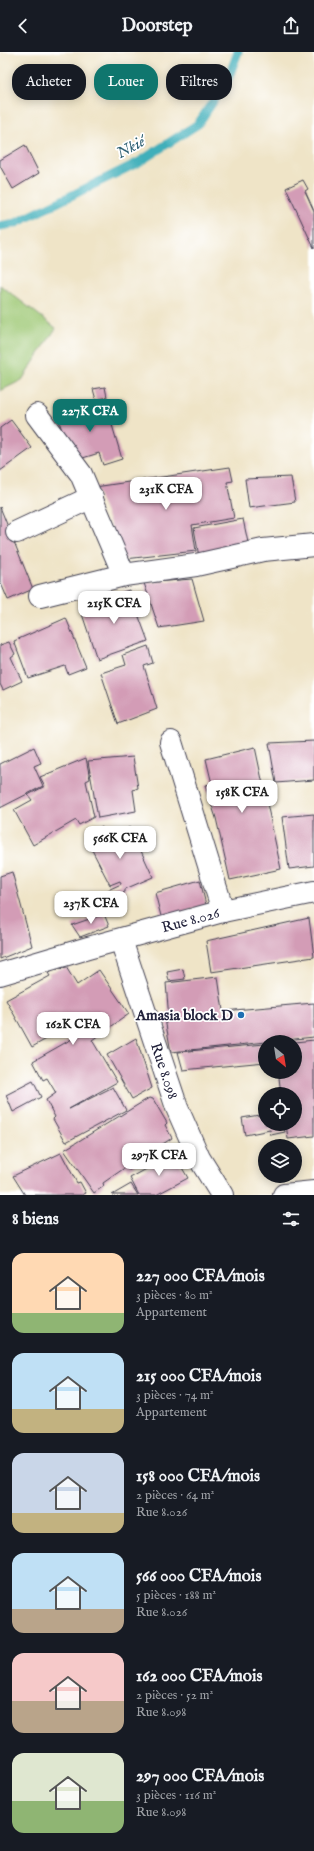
<!DOCTYPE html>
<html lang="fr">
<head>
<meta charset="utf-8">
<style>
  :root { --surface:#171b24; --page:#20242c; --text:#f1f3f6; --muted:#9ea1a6; --accent:#0f766e }
  body { margin:0; font-family:"IM FELL English",serif; background:var(--page); color:var(--text); height:100vh; display:flex; flex-direction:column; font-size:15px; white-space:nowrap }
  * { box-sizing:border-box; margin:0 }
  p { font-size:13px; color:var(--muted) }
  .icon { flex:none; width:22px; height:22px; fill:none; stroke:currentColor; stroke-width:2; stroke-linecap:round; stroke-linejoin:round }
  .map { position:relative; height:1143px; overflow:hidden }
  .details { display:flex; flex-direction:column; background:var(--surface); flex:1 }
  .details>* { flex:none }
  .banner { position:absolute; left:12px; top:12px; width:290px; height:36px; display:flex; gap:8px }
  .needle { width:26px; rotate:150deg }
  .controls { position:absolute; left:258px; top:983px; display:grid; gap:8px }
  .controls a { display:grid; place-items:center; width:44px; height:44px; border-radius:50%; background:var(--surface); box-shadow:0 2px 10px #0003; font-size:20px }
  .price { position:absolute; translate:-50% -34px; padding:0 9px; border-radius:8px; background:#fff; color:#222; font-size:13px; line-height:26px; filter:drop-shadow(0 1px 2px #0008) }
  .price::after { content:''; position:absolute; left:50%; top:24px; width:12px; height:9px; margin-left:-6px; background:inherit; clip-path:polygon(0 0,100% 0,50% 100%) }
  .price.on { background:var(--accent); color:#fff }
  ul { padding:0; list-style:none }
  li { display:flex; align-items:center; gap:12px; height:100px; padding:0 12px }
  li span { display:grid; place-items:center; flex:none; width:112px; height:80px; border-radius:12px; color:#555 }
  li>.icon { margin-inline-start:auto }
  span .icon { width:48px; height:48px; fill:#fffc; stroke-width:1 }
  li b { font-size:17px }
  h2 { display:flex; justify-content:space-between; align-items:center; height:48px; padding:0 12px; font-size:17px }
  .chip { padding:0 14px; border-radius:16px; background:var(--surface); box-shadow:0 2px 10px #0003; font-size:14px; line-height:36px }
  .chip.on { background:var(--accent); color:#fff }
  header { display:flex; justify-content:space-between; align-items:center; height:52px; padding:0 12px; background:var(--surface); font-size:18px; font-weight:700 }
  .map>svg:first-child { display:block }
</style>
</head>
<body>
<header><svg class="icon" aria-label="back" viewBox="0 0 24 24"><path d="M15 5l-7 7 7 7"/></svg>Doorstep<svg class="icon" aria-label="share" viewBox="0 0 24 24"><path d="M12 15V3M7 8l5-5 5 5M5 13v7h14v-7"/></svg></header>
<div class="map">
<svg width="314" height="1143" viewBox="0 0 314 1143">
  <rect width="100%" height="100%" fill="#fff"/>
  <filter id="ink" filterUnits="userSpaceOnUse"><feTurbulence type="fractalNoise" baseFrequency=".025" numOctaves="2"/><feDisplacementMap in="SourceGraphic" scale="8" xChannelSelector="R" yChannelSelector="G"/><feConvolveMatrix kernelMatrix="1 2 1 2 8 2 1 2 1" color-interpolation-filters="sRGB"/></filter>
  <filter id="wash" filterUnits="userSpaceOnUse"><feTurbulence type="fractalNoise" baseFrequency=".012" numOctaves="4" result="noise"/><feDisplacementMap in="SourceGraphic" scale="16" xChannelSelector="R" yChannelSelector="G"/><feGaussianBlur stdDeviation="0.9" result="paint"/><feColorMatrix in="noise" values="0 0 0 0 0 0 0 0 0 0 0 0 0 0 0 0 0 1.4 0 .05"/><feComposite in="paint" operator="in"/></filter>
  <g filter="url(#wash)">
    <rect width="100%" height="100%" fill="#efe4c7"/>
    <!-- green -->
    <path fill="#9ec874" stroke="#607558" d="M 0,233 L 56,276 L 22,328 L 0,339 Z"/>
    <g fill="none" stroke-linecap="round" stroke-linejoin="round">
      <!-- stream -->
      <path stroke="#3fafba" stroke-width="9" d="M 0,174 L 16,171 L 139,110 L 198,72 L 228,27 L 238,0"/>
    </g>
    <g id="blocks">
      <!-- building -->
      <g fill="#d39cb6">
        <path d="M 25,93 L 39,121 L 13,137 L 0,114 L 0,108 Z"/>
        <path d="M 303,128 L 308,137 L 305,139 L 314,159 L 314,196 L 286,136 Z"/>
        <path d="M 105,335 L 107,345 L 96,348 L 93,337 Z"/>
        <path d="M 105,349 L 122,407 L 103,413 L 99,401 L 73,409 L 57,364 Z"/>
        <path d="M 11,368 L 32,396 L 0,419 L 0,376 Z"/>
        <path d="M 230,415 L 233,429 L 227,430 L 234,466 L 192,473 L 196,499 L 125,507 L 95,435 Z"/>
        <path d="M 291,425 L 295,450 L 249,456 L 245,427 Z"/>
        <path d="M 0,455 L 33,537 L 8,548 L 0,529 Z"/>
        <path d="M 243,467 L 250,500 L 200,511 L 194,476 Z"/>
        <path d="M 192,527 L 204,569 L 159,576 L 144,531 Z"/>
        <path d="M 129,538 L 148,589 L 97,607 L 81,559 L 96,554 L 95,549 Z"/>
        <path d="M 66,566 L 86,615 L 68,622 L 65,614 L 28,626 L 14,589 Z"/>
        <path d="M 9,590 L 15,602 L 11,605 L 22,629 L 3,638 L 0,632 L 0,593 Z"/>
        <path d="M 148,594 L 153,611 L 144,614 L 157,657 L 118,672 L 101,621 L 126,613 L 123,603 Z"/>
        <path d="M 314,689 L 314,728 L 276,731 L 269,691 Z"/>
        <path d="M 34,695 L 41,711 L 34,714 L 43,734 L 0,756 L 0,712 Z"/>
        <path d="M 255,695 L 281,817 L 230,828 L 216,766 L 205,733 L 212,732 L 206,707 Z"/>
        <path d="M 133,705 L 138,736 L 133,738 L 136,759 L 98,766 L 88,709 Z"/>
        <path d="M 86,706 L 90,727 L 86,729 L 94,765 L 79,773 L 76,768 L 33,793 L 14,758 L 32,748 L 28,743 L 45,734 L 40,725 Z"/>
        <path d="M 314,762 L 314,814 L 289,817 L 282,765 Z"/>
        <path d="M 101,775 L 104,777 L 109,786 L 130,775 L 153,825 L 125,837 L 125,840 L 112,847 L 108,838 L 121,832 L 120,829 L 110,833 L 90,794 L 95,792 L 89,780 Z"/>
        <path d="M 12,820 L 32,894 L 0,907 L 0,824 Z"/>
        <path d="M 200,828 L 206,853 L 162,868 L 155,841 Z"/>
        <path d="M 104,862 L 109,874 L 80,885 L 72,873 Z"/>
        <path d="M 309,866 L 314,905 L 211,920 L 206,889 Z"/>
        <path d="M 66,915 L 77,933 L 99,918 L 129,962 L 92,988 L 117,1030 L 69,1057 L 113,1035 L 126,1058 L 66,1090 L 53,1067 L 55,1065 L 46,1048 L 56,1041 L 47,1026 L 43,1028 L 33,1009 L 86,979 L 79,969 L 32,995 L 6,948 L 50,924 L 48,921 Z"/>
        <path d="M 183,917 L 185,927 L 169,929 L 167,920 Z"/>
        <path d="M 218,925 L 223,959 L 314,951 L 314,985 L 171,1000 L 165,967 L 169,967 L 166,931 Z"/>
        <path d="M 136,986 L 152,1036 L 132,1047 L 107,1003 Z"/>
        <path d="M 314,988 L 314,1084 L 288,1087 L 286,1072 L 295,1072 L 295,1042 L 281,1042 L 279,1026 L 281,1025 L 281,1020 L 295,1020 L 295,990 Z"/>
        <path d="M 265,992 L 265,1010 L 183,1018 L 178,1000 Z"/>
        <path d="M 33,1029 L 41,1045 L 13,1060 L 6,1043 Z"/>
        <path d="M 149,1046 L 153,1047 L 167,1071 L 165,1073 L 172,1086 L 134,1111 L 136,1113 L 129,1118 L 126,1115 L 103,1131 L 104,1134 L 94,1141 L 64,1098 Z"/>
        <path d="M 265,1062 L 265,1072 L 283,1072 L 285,1080 L 271,1083 L 270,1078 L 245,1083 L 242,1066 Z"/>
        <path d="M 61,1101 L 77,1131 L 80,1130 L 86,1141 L 82,1143 L 25,1143 L 13,1124 Z"/>
        <path d="M 174,1102 L 188,1126 L 156,1143 L 139,1143 L 130,1126 Z"/>
        <path d="M 131,1132 L 138,1143 L 112,1143 Z"/>
      </g>
    </g>
  </g>
  <g filter="url(#ink)">
    <use href="#blocks" fill-opacity="0" stroke="#413f50" stroke-width="1"/>
    <g fill="none" stroke-linecap="round" stroke-linejoin="round">
      <defs>
        <g id="minor">
          <path d="M 37,363 L 81,422 L 124,523"/>
          <path d="M 17,480 L 92,445"/>
          <path d="M 40,544 L 124,523 L 196,513 L 263,498 L 314,493"/>
          <path d="M 171,690 L 223,859"/>
          <path id="s1" d="M 121,888 L 177,1056 L 199,1106 L 222,1143"/>
          <path id="s2" d="M 0,922 L 88,896 L 223,859 L 314,840"/>
          <path d="M 284,1143 L 314,1140"/>
        </g>
      </defs>
      <!-- minor casing -->
      <use href="#minor" stroke="#413f50" stroke-width="24"/>
      <!-- minor -->
      <use href="#minor" stroke="#fff" stroke-width="22"/>
    </g>
  </g>
  <!-- markers -->
  <circle fill="#1f6fb2" stroke="#fff" stroke-width="1.5" cx="241" cy="963" r="4"/>
  <g text-anchor="middle" dominant-baseline="central" stroke-width="3.5" stroke-linejoin="round" paint-order="stroke">
    <!-- street labels -->
    <g font-size="15" fill="#22223b" stroke="#fff">
      <text stroke="none"><textPath href="#s2" startOffset="198">Rue 8.026</textPath></text>
      <text stroke="none"><textPath href="#s1" startOffset="138">Rue 8.098</textPath></text>
    </g>
    <!-- poi labels -->
    <g font-size="15" font-weight="bold" fill="#22223b" stroke="#fff" text-anchor="end">
      <text x="233" y="963">Amasia block D</text>
    </g>
    <!-- water labels -->
    <g font-size="16" font-style="italic" fill="#2f6174" stroke="#fff">
      <text transform="translate(131 96) rotate(-29)">Nkié</text>
    </g>
  </g>
</svg>
<div class="controls">
<a><svg class="needle" viewBox="-14 -14 28 28"><path d="M0-13l5 13h-10z" fill="#e53935"/><path d="M0 13l5-13h-10z" fill="#9ea1a6"/></svg></a>
<a><svg class="icon" aria-label="locate" viewBox="0 0 24 24"><circle cx="12" cy="12" r="6"/><path d="M12 2v4M12 18v4M2 12h4M18 12h4"/></svg></a>
<a><svg class="icon" aria-label="layers" viewBox="0 0 24 24"><path d="M12 4l9 5-9 5-9-5zM3 14l9 5 9-5"/></svg></a>
</div>
<b class="price on" style="left:90px;top:381px">227K CFA</b>
<b class="price" style="left:166px;top:459px">231K CFA</b>
<b class="price" style="left:114px;top:573px">215K CFA</b>
<b class="price" style="left:242px;top:762px">158K CFA</b>
<b class="price" style="left:120px;top:808px">566K CFA</b>
<b class="price" style="left:91px;top:873px">237K CFA</b>
<b class="price" style="left:73px;top:994px">162K CFA</b>
<b class="price" style="left:159px;top:1125px">297K CFA</b>
<div class="banner">
<a class="chip">Acheter</a>
<a class="chip on">Louer</a>
<a class="chip">Filtres</a>
</div>
</div>
<section class="details">
<h2>8 biens<svg class="icon" aria-label="filters" viewBox="0 0 24 24"><path d="M4 7h16M4 17h16"/><circle cx="9" cy="7" r="2"/><circle cx="15" cy="17" r="2"/></svg></h2>
<ul>
<li><span style="background:linear-gradient(#ffd9b3 75%,#8fb573 0)"><svg class="icon" aria-label="home" viewBox="0 0 24 24"><path d="M3 11l9-7 9 7M6 9v11h12V9"/></svg></span><div><b>227 000 CFA/mois</b><p>3 pièces · 80 m²</p><p>Appartement</p></div></li>
<li><span style="background:linear-gradient(#bfe0f5 70%,#c2b280 0)"><svg class="icon" aria-label="home" viewBox="0 0 24 24"><path d="M3 11l9-7 9 7M6 9v11h12V9"/></svg></span><div><b>215 000 CFA/mois</b><p>3 pièces · 74 m²</p><p>Appartement</p></div></li>
<li><span style="background:linear-gradient(#c9d6e8 75%,#c2b280 0)"><svg class="icon" aria-label="home" viewBox="0 0 24 24"><path d="M3 11l9-7 9 7M6 9v11h12V9"/></svg></span><div><b>158 000 CFA/mois</b><p>2 pièces · 64 m²</p><p>Rue 8.026</p></div></li>
<li><span style="background:linear-gradient(#bfe0f5 70%,#b9a48a 0)"><svg class="icon" aria-label="home" viewBox="0 0 24 24"><path d="M3 11l9-7 9 7M6 9v11h12V9"/></svg></span><div><b>566 000 CFA/mois</b><p>5 pièces · 188 m²</p><p>Rue 8.026</p></div></li>
<li><span style="background:linear-gradient(#f6c9c9 60%,#b9a48a 0)"><svg class="icon" aria-label="home" viewBox="0 0 24 24"><path d="M3 11l9-7 9 7M6 9v11h12V9"/></svg></span><div><b>162 000 CFA/mois</b><p>2 pièces · 52 m²</p><p>Rue 8.098</p></div></li>
<li><span style="background:linear-gradient(#dfe7d0 60%,#8fb573 0)"><svg class="icon" aria-label="home" viewBox="0 0 24 24"><path d="M3 11l9-7 9 7M6 9v11h12V9"/></svg></span><div><b>297 000 CFA/mois</b><p>3 pièces · 116 m²</p><p>Rue 8.098</p></div></li>
</ul>
</section>
</body>
</html>
